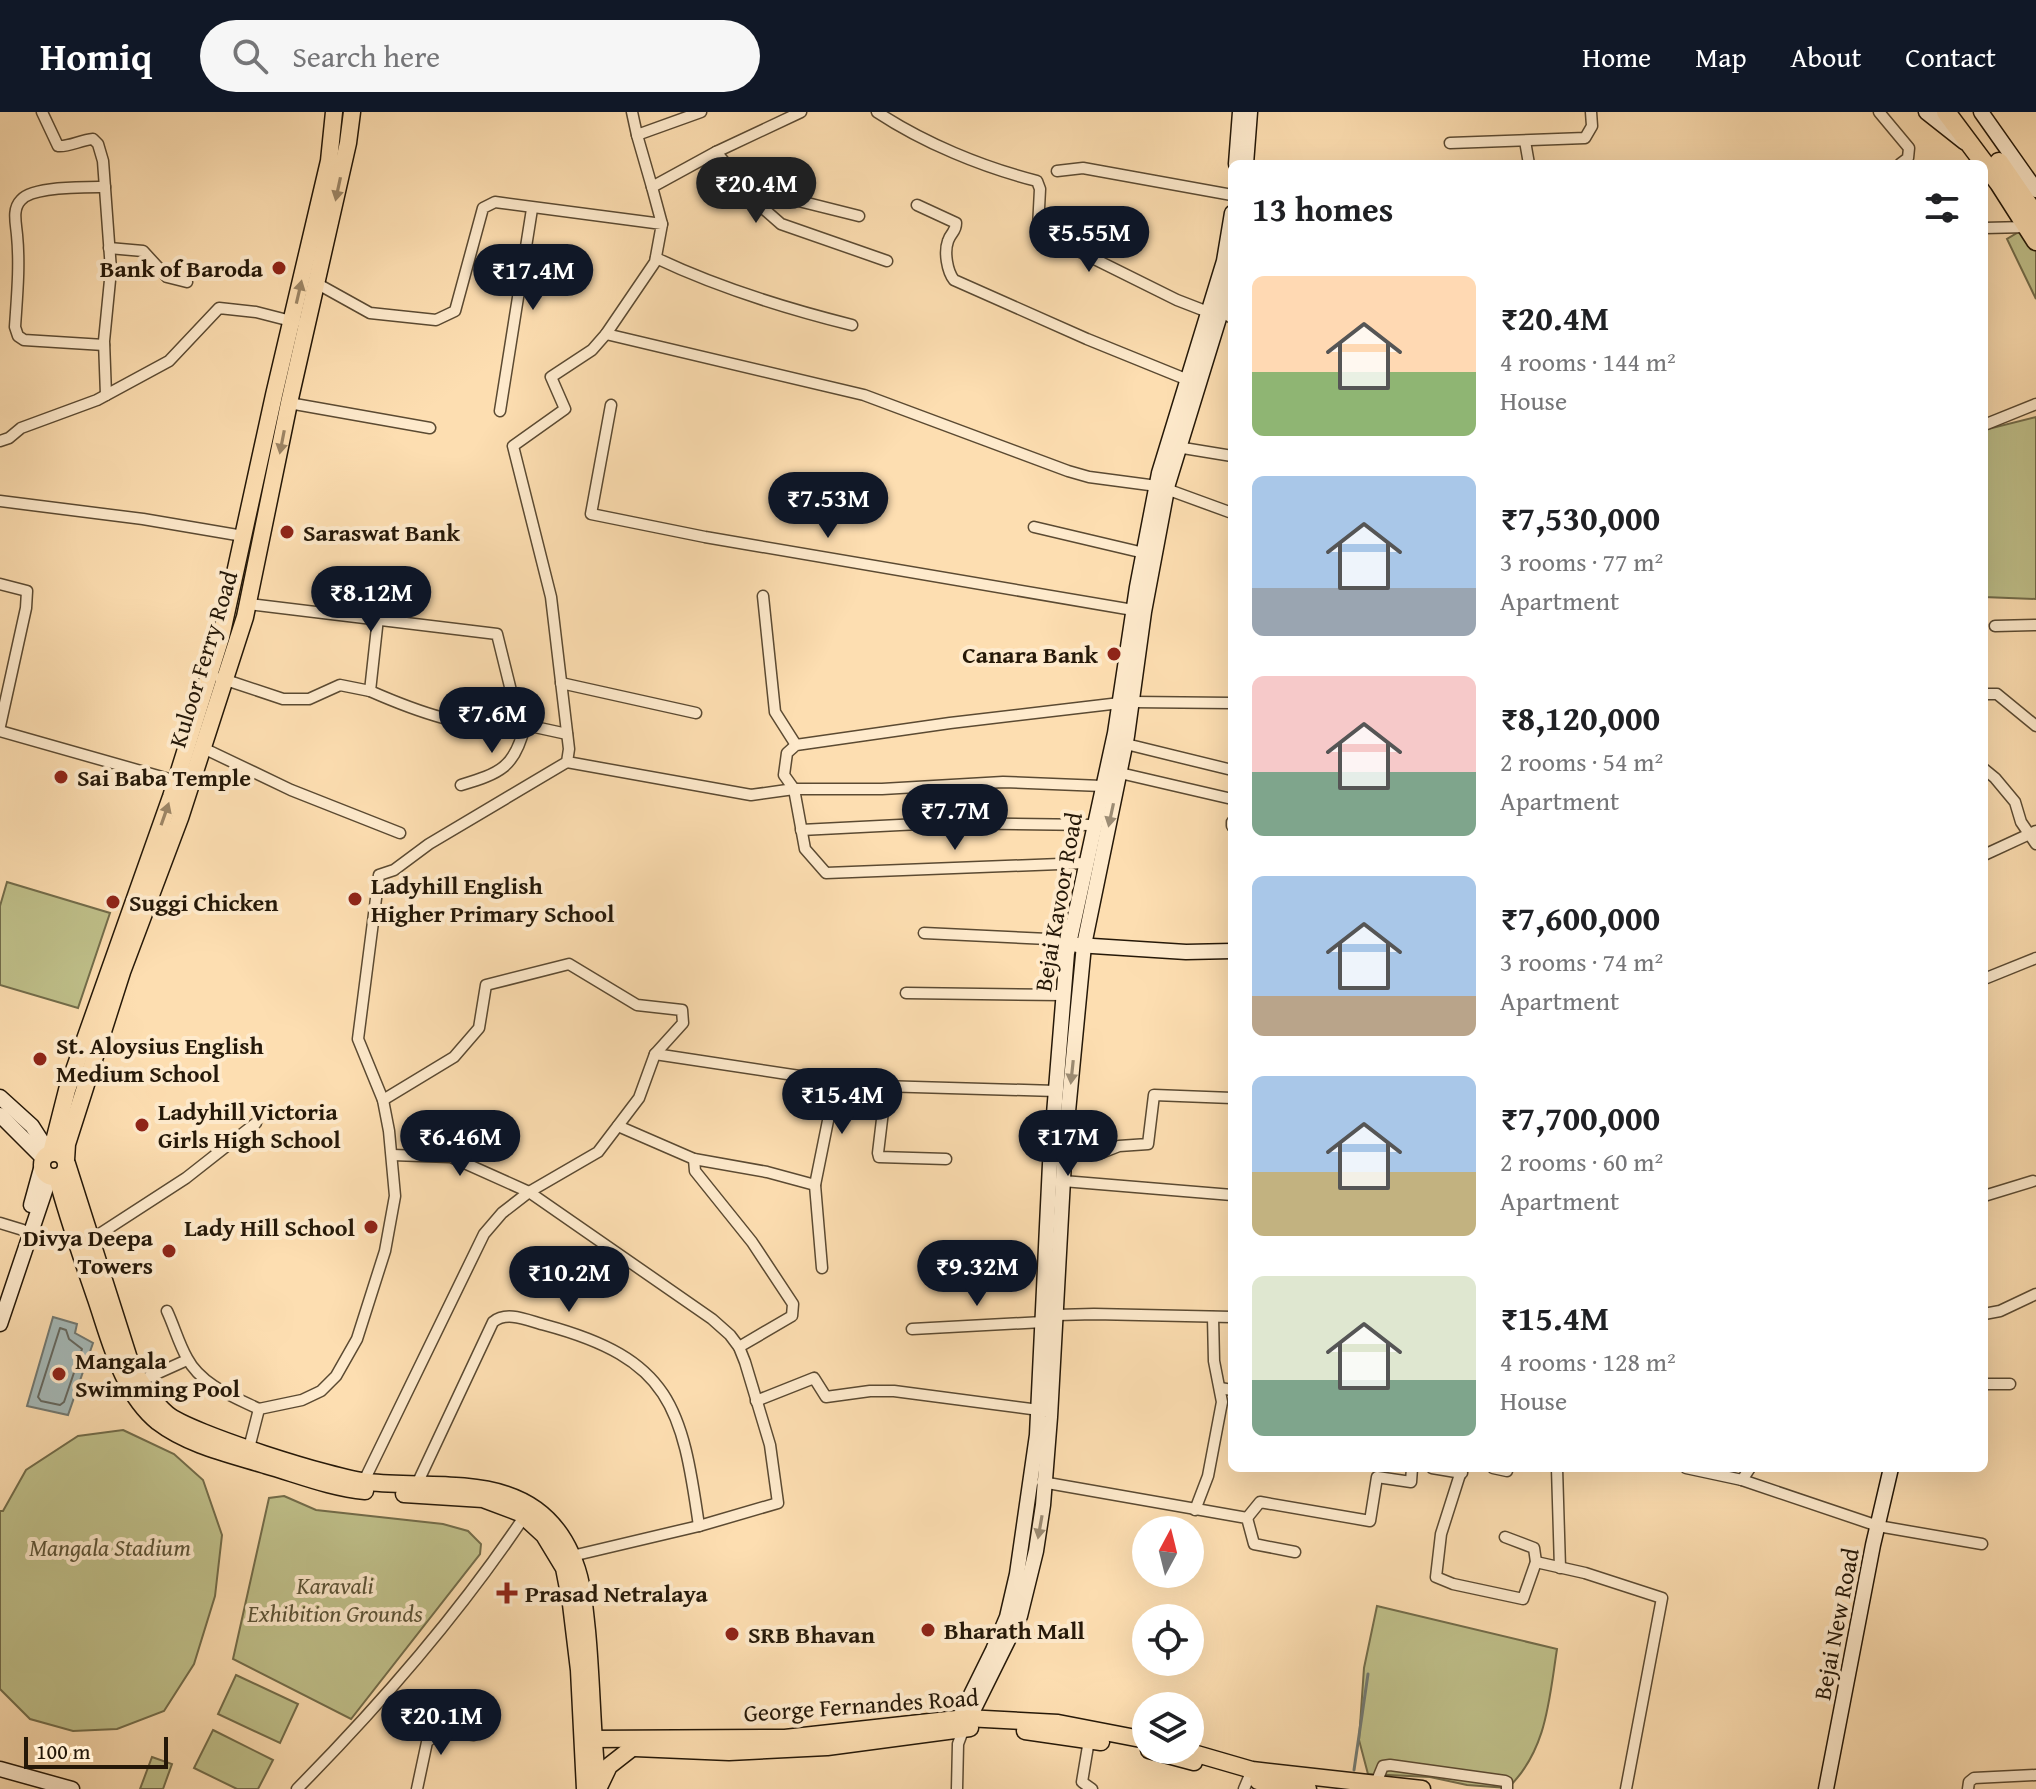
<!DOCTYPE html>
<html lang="en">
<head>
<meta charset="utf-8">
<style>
  :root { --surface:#fff; --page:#f6f6f6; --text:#202124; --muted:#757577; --accent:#111827 }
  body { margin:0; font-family:"Gentium Book Plus",serif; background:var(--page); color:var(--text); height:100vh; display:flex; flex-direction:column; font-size:30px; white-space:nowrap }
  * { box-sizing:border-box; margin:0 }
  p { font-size:26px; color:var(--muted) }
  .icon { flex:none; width:44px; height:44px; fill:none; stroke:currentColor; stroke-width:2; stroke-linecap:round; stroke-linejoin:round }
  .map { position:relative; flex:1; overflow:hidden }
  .panel { position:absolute; left:1228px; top:48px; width:760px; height:1312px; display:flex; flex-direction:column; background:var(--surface); border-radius:12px; box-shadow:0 8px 32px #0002 }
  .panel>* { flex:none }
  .needle { width:52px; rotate:7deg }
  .fabs { position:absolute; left:1132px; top:1404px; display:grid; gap:16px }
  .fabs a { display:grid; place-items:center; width:72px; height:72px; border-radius:50%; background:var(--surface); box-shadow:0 8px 32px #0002; font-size:40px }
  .scale { position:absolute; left:24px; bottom:20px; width:144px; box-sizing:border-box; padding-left:8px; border:4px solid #251808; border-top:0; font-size:22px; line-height:28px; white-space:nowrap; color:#251808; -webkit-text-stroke:6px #feeacc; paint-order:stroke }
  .price { position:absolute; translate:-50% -68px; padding:0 18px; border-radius:28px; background:var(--accent); color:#fff; font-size:26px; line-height:52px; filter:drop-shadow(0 2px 4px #0008) }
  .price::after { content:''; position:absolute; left:50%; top:48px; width:24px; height:18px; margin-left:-12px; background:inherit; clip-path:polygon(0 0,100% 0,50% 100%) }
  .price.selected { background:#222; color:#fff }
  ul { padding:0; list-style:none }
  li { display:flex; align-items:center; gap:24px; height:200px; padding:0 24px }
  li span { display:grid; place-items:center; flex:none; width:224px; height:160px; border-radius:12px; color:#555 }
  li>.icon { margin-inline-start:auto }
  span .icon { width:96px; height:96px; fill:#fffc; stroke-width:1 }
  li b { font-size:34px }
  h2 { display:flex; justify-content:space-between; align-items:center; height:96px; padding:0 24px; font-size:34px }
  header { display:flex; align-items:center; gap:48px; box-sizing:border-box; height:112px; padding:0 40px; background:var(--accent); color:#fff }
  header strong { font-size:38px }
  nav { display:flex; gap:44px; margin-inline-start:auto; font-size:28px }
  .search { width:560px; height:72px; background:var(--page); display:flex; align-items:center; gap:20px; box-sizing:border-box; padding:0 28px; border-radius:44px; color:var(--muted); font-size:30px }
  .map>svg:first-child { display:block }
</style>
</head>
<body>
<header>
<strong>Homiq</strong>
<div class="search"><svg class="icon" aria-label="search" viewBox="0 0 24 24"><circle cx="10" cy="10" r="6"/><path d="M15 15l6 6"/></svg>Search here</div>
<nav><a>Home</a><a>Map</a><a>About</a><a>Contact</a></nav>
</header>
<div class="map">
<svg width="2036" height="1677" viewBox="0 0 2036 1677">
  <rect width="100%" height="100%" fill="#fddeb1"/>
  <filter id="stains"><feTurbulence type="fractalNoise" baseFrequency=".0025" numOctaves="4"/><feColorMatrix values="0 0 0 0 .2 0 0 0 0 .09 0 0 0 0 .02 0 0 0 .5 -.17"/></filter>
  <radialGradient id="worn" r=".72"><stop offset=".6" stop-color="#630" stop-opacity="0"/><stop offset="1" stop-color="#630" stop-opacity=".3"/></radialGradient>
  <!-- green -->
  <g fill="#c0c18b" stroke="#726c4a" stroke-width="2">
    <path d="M 2027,115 L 2036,129 L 2036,187 L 2007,127 Z"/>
    <path d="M 2036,305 L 2036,487 L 1984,485 L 1984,318 Z"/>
    <path d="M 7,770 L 110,801 L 78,896 L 0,873 L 0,794 Z"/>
    <path d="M 123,1318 L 174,1342 L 203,1368 L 222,1423 L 215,1484 L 194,1552 L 164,1599 L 117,1617 L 73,1619 L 30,1607 L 0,1577 L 0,1399 L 3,1399 L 26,1358 L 78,1324 Z"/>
    <path d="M 284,1384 L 316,1398 L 443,1412 L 468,1419 L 481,1432 L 480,1442 L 351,1607 L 233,1547 L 269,1386 Z"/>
    <path d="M 1377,1494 L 1557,1537 C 1549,1588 1547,1638 1508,1676 L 1467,1673 L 1430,1665 L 1368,1662 L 1359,1628 L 1364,1556 Z"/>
    <path d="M 236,1563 L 298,1592 L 280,1631 L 218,1602 Z"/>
    <path d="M 213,1618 L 273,1648 L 258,1677 L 237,1677 L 194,1656 Z"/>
    <path d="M 152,1645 L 172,1652 L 163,1677 L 140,1677 Z"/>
  </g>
  <!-- water -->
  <path fill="#a5b9b8" stroke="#727972" stroke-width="2" d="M 53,1205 L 77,1212 L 75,1221 L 93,1231 L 68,1303 L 27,1294 Z"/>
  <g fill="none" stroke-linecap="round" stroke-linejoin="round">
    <!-- shore -->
    <path stroke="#656860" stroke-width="2" d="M 60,1216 L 66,1218 L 69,1227 L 82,1237 L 64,1290 L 60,1293 L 41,1289 L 38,1285 Z"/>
    <!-- stream -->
    <path stroke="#727972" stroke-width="3" d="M 1354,1658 L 1368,1562"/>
    <defs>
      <g id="street">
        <path d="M 42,0 L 58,34 C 70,35 80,28 93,27 L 98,32 L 103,49 L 111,158 L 104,229 L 106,283"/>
        <path d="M 632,0 L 637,23 L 701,0"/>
        <path d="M 877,0 C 924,31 982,55 1037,69 L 1040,77 L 1038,116 L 1040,120 L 1177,188 L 1208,200"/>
        <path d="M 1879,0 L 1909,36 L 1908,46 L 1900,52"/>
        <path d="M 637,23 L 652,75"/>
        <path d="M 1525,29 L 1529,52"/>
        <path d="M 1450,31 L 1585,26 L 1592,14 L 1591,0"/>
        <path d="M 716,40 L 801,0"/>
        <path d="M 1057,59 L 1083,56 L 1232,83"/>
        <path d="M 747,76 L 859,104"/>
        <path d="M 917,93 L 956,111 C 956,120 951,120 948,129 C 944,140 947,159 954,168 L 1087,227 L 1193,270"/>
        <path d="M 662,112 L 652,75 L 716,40 L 765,98 L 781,112 L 887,149"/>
        <path d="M 1984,116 L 2027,115"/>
        <path d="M 109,136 L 143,139 L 167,165 L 187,170"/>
        <path d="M 656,146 C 719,176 784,196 852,213"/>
        <path d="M 1221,199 L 1232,206"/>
        <path d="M 606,222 L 864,283 L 1068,359 L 1089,365 L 1157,374"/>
        <path d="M 104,233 L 24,228 L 18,224 L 15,215 C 17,184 20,154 17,123 C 16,111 12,97 21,88 C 33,74 87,75 105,75"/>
        <path d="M 289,291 L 430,316"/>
        <path d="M 611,293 L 591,402 L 705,425 L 1133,498"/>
        <path d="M 500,299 L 532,97"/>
        <path d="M 1984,313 L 2036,292"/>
        <path d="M 0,329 L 9,326 L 21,316 L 97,288 L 169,249 L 219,196 L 256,200 L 295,210"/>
        <path d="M 1177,335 L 1232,344"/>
        <path d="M 1168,372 L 1169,378 L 1232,401"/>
        <path d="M 0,389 L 143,407 L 243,424"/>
        <path d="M 1034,415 L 1144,441"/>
        <path d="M 0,472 L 27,479 L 26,496 L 0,614"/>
        <path d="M 763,484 L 775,600 L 796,633"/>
        <path d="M 249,492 L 497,522 L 519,611 C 474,622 411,597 370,579 L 378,506"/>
        <path d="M 1995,514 L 2036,513"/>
        <path d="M 220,566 L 283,587 L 309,587 L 340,573 L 370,579"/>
        <path d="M 561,571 L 696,601"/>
        <path d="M 1984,582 L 1997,582 L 2036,614"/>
        <path d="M 1132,590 L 1232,591"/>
        <path d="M 521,612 L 567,622"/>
        <path d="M 0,619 L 176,669"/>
        <path d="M 1126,632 L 1232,658"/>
        <path d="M 201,635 L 291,678 L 400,721"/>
        <path d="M 567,650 L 751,683 L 794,677 L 882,677 L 1003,670 L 1102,674"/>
        <path d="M 1984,657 L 1995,666 L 2015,690 L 2021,710 L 2036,732"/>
        <path d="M 1120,661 L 1232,687"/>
        <path d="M 461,673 C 500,661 515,656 525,613"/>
        <path d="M 1232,710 L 1232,714"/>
        <path d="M 801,718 L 939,711 L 1093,713"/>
        <path d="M 1984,743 L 2036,719"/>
        <path d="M 1085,751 L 826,761 L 805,737 L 794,677 L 784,663 L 787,641 L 796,633 L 950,611 L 1120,591"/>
        <path d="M 924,821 L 1070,828"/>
        <path d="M 1984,867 L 2036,846"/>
        <path d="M 906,881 L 1063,883"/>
        <path d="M 655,942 L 846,971"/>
        <path d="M 880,974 L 1056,979"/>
        <path d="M 886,974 L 878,1041 L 879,1045 L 946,1047"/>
        <path d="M 618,1014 L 694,1047 L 767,1060 L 815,1073"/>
        <path d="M 1064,1040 L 1101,1041 L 1119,1034 L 1148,1032 L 1154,983 L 1232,986"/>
        <path d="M 392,1043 L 451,1045 L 529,1080 L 712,1207 L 730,1223 L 739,1235 L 745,1250 L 770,1333 L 778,1391 L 699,1414 L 572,1444"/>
        <path d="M 694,1047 L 695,1059 L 752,1130 L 793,1192 L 792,1204 L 739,1235"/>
        <path d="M 1063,1069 L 1232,1083"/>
        <path d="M 1984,1084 L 2033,1069"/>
        <path d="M 0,1111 L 23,1118"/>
        <path d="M 90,1124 L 95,1125 L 186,1066 L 256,1011"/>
        <path d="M 822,1156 L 815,1073 L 836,969"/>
        <path d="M 167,1199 C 174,1214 179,1232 187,1246 C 201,1273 234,1285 259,1297"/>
        <path d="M 1984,1202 L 2000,1199 L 2036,1182"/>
        <path d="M 1057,1203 L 1094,1202 L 1232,1205"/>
        <path d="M 912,1217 L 1043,1210"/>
        <path d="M 138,1270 L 187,1248"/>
        <path d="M 1984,1272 L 2010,1272"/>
        <path d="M 1220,1276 L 1232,1278"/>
        <path d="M 756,1289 L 814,1266 L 826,1285 L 870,1279 L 894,1279 L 1039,1298"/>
        <path d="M 249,1336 L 259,1297 L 302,1288 L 321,1279 L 336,1264 L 357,1227 L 385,1139 L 395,1084 L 389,1019 L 383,988 L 358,927 L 379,763 L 394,758 L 429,732 L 567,650 L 569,637 L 551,485 L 513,334 L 565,297 L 551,265 L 592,238 L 606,222 L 655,150 L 662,112 L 495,90 L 483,96 L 455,199 L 436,208 L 370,201 L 316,171"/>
        <path d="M 1432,1356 L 1462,1361"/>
        <path d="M 1462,1356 L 1441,1422 L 1436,1465 L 1453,1472 L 1523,1487 L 1536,1450 L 1534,1436 L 1505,1425"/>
        <path d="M 1493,1356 L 1507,1359"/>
        <path d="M 1557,1356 L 1560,1456"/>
        <path d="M 1686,1356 L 1742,1368 L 1878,1414 L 1982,1432"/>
        <path d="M 1742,1368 L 1750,1356"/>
        <path d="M 1042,1370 L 1247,1406 L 1254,1432 L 1295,1440"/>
        <path d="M 417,1372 L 493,1210 C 507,1198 529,1209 545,1213 C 671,1247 682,1295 699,1414"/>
        <path d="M 362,1373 L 484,1122 L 502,1101 L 529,1080 L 598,1040 L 639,986 L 655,942 L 683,911 L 682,898 L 637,893 L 569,852 L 486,873 L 479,916 L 454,945 L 383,988"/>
        <path d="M 1195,1398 L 1208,1364 L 1222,1290 L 1214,1249 L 1213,1205"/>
        <path d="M 1247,1406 L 1260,1390 L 1370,1409 L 1377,1365 L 1411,1370 L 1412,1356"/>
        <path d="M 1536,1450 L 1585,1461 L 1662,1486 L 1626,1677"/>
        <path d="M 1089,1628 L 1082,1670 L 1092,1677"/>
        <path d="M 1376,1671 L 1383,1654 L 1390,1653 L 1505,1669 L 1507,1670 L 1507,1677"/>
        <path d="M 297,1677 C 379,1594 459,1502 524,1405"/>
        <path d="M 417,1677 L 427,1630 L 441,1619 L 474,1623"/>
        <path d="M 957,1677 L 958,1632 L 964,1616"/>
        <path d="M 1244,1677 L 1252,1658"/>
        <path d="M 1968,1677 L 1969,1670 L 1974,1666 L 2036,1663"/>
      </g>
      <g id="secondary">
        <path d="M 1926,0 L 1964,30"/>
        <path d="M 1981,0 L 2036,78"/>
        <path d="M 1236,52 L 1240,0"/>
        <path d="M 1246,52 L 1250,0"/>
        <path d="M 1077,833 L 1186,840 L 1232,839"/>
        <path d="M 0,985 L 32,1014 L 50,1042"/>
        <path d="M 0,1003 L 44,1047"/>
        <path d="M 31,1093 L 42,1053"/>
        <path d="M 0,1212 L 50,1064"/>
        <path d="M 956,1613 L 993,1538 L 1007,1505 L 1017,1462 L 1037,1323 L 1050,1052 L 1067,841 L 1115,621 L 1137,475 L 1159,361 L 1224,149 L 1232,101"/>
        <path d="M 966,1613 L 1020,1504 L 1036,1439 L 1043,1393 L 1050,1305 L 1065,1031 L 1084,833 L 1127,624 L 1144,500 L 1168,372 L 1232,164"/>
        <path d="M 0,1657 L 72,1677"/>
        <path d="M 1826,1677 L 1873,1433 L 1891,1356"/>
      </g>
      <g id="primary">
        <circle cx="54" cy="1053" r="12"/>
        <path d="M 51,1041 L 67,978 L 171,685 L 221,525 L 274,283 L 329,49 L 334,0"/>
        <path d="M 66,1048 L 67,1032 L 122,860 L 180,706 L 245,505 L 289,291 L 348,31 L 352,0"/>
        <path d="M 67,1052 L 131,1253 C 140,1270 152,1289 167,1302 C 189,1321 336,1367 368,1370 C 444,1378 533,1357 571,1442 C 583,1467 584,1493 587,1519 C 592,1572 592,1625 598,1677"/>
        <path d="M 57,1065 C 68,1107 82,1146 96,1187 C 110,1228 122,1281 158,1310 C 188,1333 229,1342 265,1353 C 297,1362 331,1376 365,1379"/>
        <path d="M 404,1382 L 483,1387 L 520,1401 L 544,1423 L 564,1456 L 571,1492 L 579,1558 L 585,1677"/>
        <path d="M 1025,1619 L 1101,1630"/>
        <path d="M 587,1627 L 785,1626 L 966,1606 L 1058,1611 L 1146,1628"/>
        <path d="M 635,1636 L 729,1640 L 827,1635 L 970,1616"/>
        <path d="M 1149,1638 L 1194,1650"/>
        <path d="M 1183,1638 L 1252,1658 L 1422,1677"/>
        <path d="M 1258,1669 L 1308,1677"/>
        <path d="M 598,1677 L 609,1654 L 632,1636"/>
      </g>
      <g id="highway">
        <path d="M 1946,0 L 1999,71 L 2036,129"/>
        <path d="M 1999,50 L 2036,104"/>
      </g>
    </defs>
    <!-- street casing -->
    <use href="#street" stroke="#5b4a32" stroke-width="13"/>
    <!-- secondary casing -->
    <use href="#secondary" stroke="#251808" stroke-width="17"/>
    <!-- primary casing -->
    <use href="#primary" stroke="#251808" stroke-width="19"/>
    <!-- highway casing -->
    <use href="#highway" stroke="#251808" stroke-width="21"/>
    <!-- street -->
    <use href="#street" stroke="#feeacc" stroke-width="10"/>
    <!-- secondary -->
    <use href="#secondary" stroke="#feeacc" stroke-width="14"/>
    <!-- primary -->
    <use href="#primary" stroke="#fddeb1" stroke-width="16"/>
    <!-- highway -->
    <use href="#highway" stroke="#fddeb1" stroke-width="18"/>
  </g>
  <!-- one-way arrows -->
  <defs><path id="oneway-solid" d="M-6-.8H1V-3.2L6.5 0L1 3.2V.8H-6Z" transform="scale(2)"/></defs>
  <g fill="#9c8565">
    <use href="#oneway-solid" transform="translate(338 77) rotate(102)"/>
    <use href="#oneway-solid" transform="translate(299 180) rotate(-77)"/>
    <use href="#oneway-solid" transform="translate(282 330) rotate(101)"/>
    <use href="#oneway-solid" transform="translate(165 702) rotate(-71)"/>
  </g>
  <g fill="#9c8c74">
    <use href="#oneway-solid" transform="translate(1111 703) rotate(102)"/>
    <use href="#oneway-solid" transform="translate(1072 960) rotate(96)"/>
    <use href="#oneway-solid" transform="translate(1040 1415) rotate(100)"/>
  </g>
  <!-- markers -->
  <g fill="#8f2418" stroke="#feeacc" stroke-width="3">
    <circle cx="279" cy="156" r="8"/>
    <circle cx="287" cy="420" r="8"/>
    <circle cx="1114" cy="542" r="8"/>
    <circle cx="61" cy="665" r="8"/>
    <circle cx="355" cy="787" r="8"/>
    <circle cx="113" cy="790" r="8"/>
    <circle cx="40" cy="947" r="8"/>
    <circle cx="142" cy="1013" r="8"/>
    <circle cx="371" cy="1115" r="8"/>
    <circle cx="169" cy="1139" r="8"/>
    <circle cx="59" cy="1262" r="8"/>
    <path d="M503 1469h8v8h8v8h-8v8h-8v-8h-8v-8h8z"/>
    <circle cx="928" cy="1518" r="8"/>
    <circle cx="732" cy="1522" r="8"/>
  </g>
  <g text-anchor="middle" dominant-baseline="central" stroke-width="8" stroke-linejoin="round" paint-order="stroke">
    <!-- poi labels -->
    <g font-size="24" font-weight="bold" fill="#251808" stroke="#feeacc" text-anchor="start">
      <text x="263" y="156" text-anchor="end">Bank of Baroda</text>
      <text x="303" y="420">Saraswat Bank</text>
      <text x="1098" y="542" text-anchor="end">Canara Bank</text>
      <text x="77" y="665">Sai Baba Temple</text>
      <text x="371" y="773">Ladyhill English<tspan x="371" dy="28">Higher Primary School</tspan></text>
      <text x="129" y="790">Suggi Chicken</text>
      <text x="56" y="933">St. Aloysius English<tspan x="56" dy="28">Medium School</tspan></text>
      <text x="158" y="999">Ladyhill Victoria<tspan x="158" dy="28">Girls High School</tspan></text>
      <text x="355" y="1115" text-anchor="end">Lady Hill School</text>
      <text x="153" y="1125" text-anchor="end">Divya Deepa<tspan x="153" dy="28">Towers</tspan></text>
      <text x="75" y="1248">Mangala<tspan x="75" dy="28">Swimming Pool</tspan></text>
      <text x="525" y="1481">Prasad Netralaya</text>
      <text x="944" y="1518">Bharath Mall</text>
      <text x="748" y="1522">SRB Bhavan</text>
    </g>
    <!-- street labels -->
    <g font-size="24" fill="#251808" stroke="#feeacc">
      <text transform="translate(203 547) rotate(-73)">Kuloor Ferry Road</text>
      <text transform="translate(1058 790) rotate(-80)">Bejai Kavoor Road</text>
      <text transform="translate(1836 1512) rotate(-79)">Bejai New Road</text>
      <text transform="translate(861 1593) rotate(-4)">George Fernandes Road</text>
    </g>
    <!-- park labels -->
    <g font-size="24" font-style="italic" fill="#5b5336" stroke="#feeacc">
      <text x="110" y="1435">Mangala Stadium</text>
      <text x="335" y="1473">Karavali<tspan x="335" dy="28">Exhibition Grounds</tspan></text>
    </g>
  </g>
  <rect width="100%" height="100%" filter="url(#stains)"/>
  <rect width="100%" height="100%" fill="url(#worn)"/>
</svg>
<div class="fabs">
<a><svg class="needle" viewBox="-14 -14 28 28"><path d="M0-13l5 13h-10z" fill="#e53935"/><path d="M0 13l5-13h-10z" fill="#757577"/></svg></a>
<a><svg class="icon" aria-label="locate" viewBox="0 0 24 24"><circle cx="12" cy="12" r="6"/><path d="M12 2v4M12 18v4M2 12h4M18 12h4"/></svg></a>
<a><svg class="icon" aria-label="layers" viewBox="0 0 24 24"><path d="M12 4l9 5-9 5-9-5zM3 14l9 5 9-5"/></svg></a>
</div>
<div class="scale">100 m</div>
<b class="price selected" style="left:756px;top:113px">₹20.4M</b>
<b class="price" style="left:1089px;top:162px">₹5.55M</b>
<b class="price" style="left:533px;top:200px">₹17.4M</b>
<b class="price" style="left:828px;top:428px">₹7.53M</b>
<b class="price" style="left:371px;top:522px">₹8.12M</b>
<b class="price" style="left:492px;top:643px">₹7.6M</b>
<b class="price" style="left:955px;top:740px">₹7.7M</b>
<b class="price" style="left:842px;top:1024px">₹15.4M</b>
<b class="price" style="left:460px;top:1066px">₹6.46M</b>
<b class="price" style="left:1068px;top:1066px">₹17M</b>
<b class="price" style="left:977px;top:1196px">₹9.32M</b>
<b class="price" style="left:569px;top:1202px">₹10.2M</b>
<b class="price" style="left:441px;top:1645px">₹20.1M</b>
<section class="panel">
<h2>13 homes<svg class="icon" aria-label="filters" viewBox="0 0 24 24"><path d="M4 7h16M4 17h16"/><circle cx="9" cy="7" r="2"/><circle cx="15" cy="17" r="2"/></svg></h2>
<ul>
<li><span style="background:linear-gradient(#ffd9b3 60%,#8fb573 0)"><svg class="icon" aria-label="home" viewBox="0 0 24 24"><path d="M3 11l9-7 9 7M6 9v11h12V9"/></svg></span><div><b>₹20.4M</b><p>4 rooms · 144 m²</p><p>House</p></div></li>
<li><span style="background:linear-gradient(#a9c7e8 70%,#9aa5b1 0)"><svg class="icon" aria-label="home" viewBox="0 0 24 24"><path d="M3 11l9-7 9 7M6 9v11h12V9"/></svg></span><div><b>₹7,530,000</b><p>3 rooms · 77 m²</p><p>Apartment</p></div></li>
<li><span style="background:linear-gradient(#f6c9c9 60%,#7fa58c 0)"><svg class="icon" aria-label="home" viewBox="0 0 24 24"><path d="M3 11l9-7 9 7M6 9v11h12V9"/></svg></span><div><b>₹8,120,000</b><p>2 rooms · 54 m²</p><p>Apartment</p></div></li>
<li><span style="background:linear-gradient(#a9c7e8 75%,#b9a48a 0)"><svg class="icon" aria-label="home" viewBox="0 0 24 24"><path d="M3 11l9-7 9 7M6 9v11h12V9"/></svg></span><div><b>₹7,600,000</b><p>3 rooms · 74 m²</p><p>Apartment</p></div></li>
<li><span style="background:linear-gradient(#a9c7e8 60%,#c2b280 0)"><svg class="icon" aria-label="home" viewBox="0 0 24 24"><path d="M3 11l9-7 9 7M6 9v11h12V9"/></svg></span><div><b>₹7,700,000</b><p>2 rooms · 60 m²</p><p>Apartment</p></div></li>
<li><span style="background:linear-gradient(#dfe7d0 65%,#7fa58c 0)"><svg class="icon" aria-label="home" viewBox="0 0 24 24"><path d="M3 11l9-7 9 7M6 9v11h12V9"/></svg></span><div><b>₹15.4M</b><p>4 rooms · 128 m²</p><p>House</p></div></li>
</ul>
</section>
</div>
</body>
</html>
